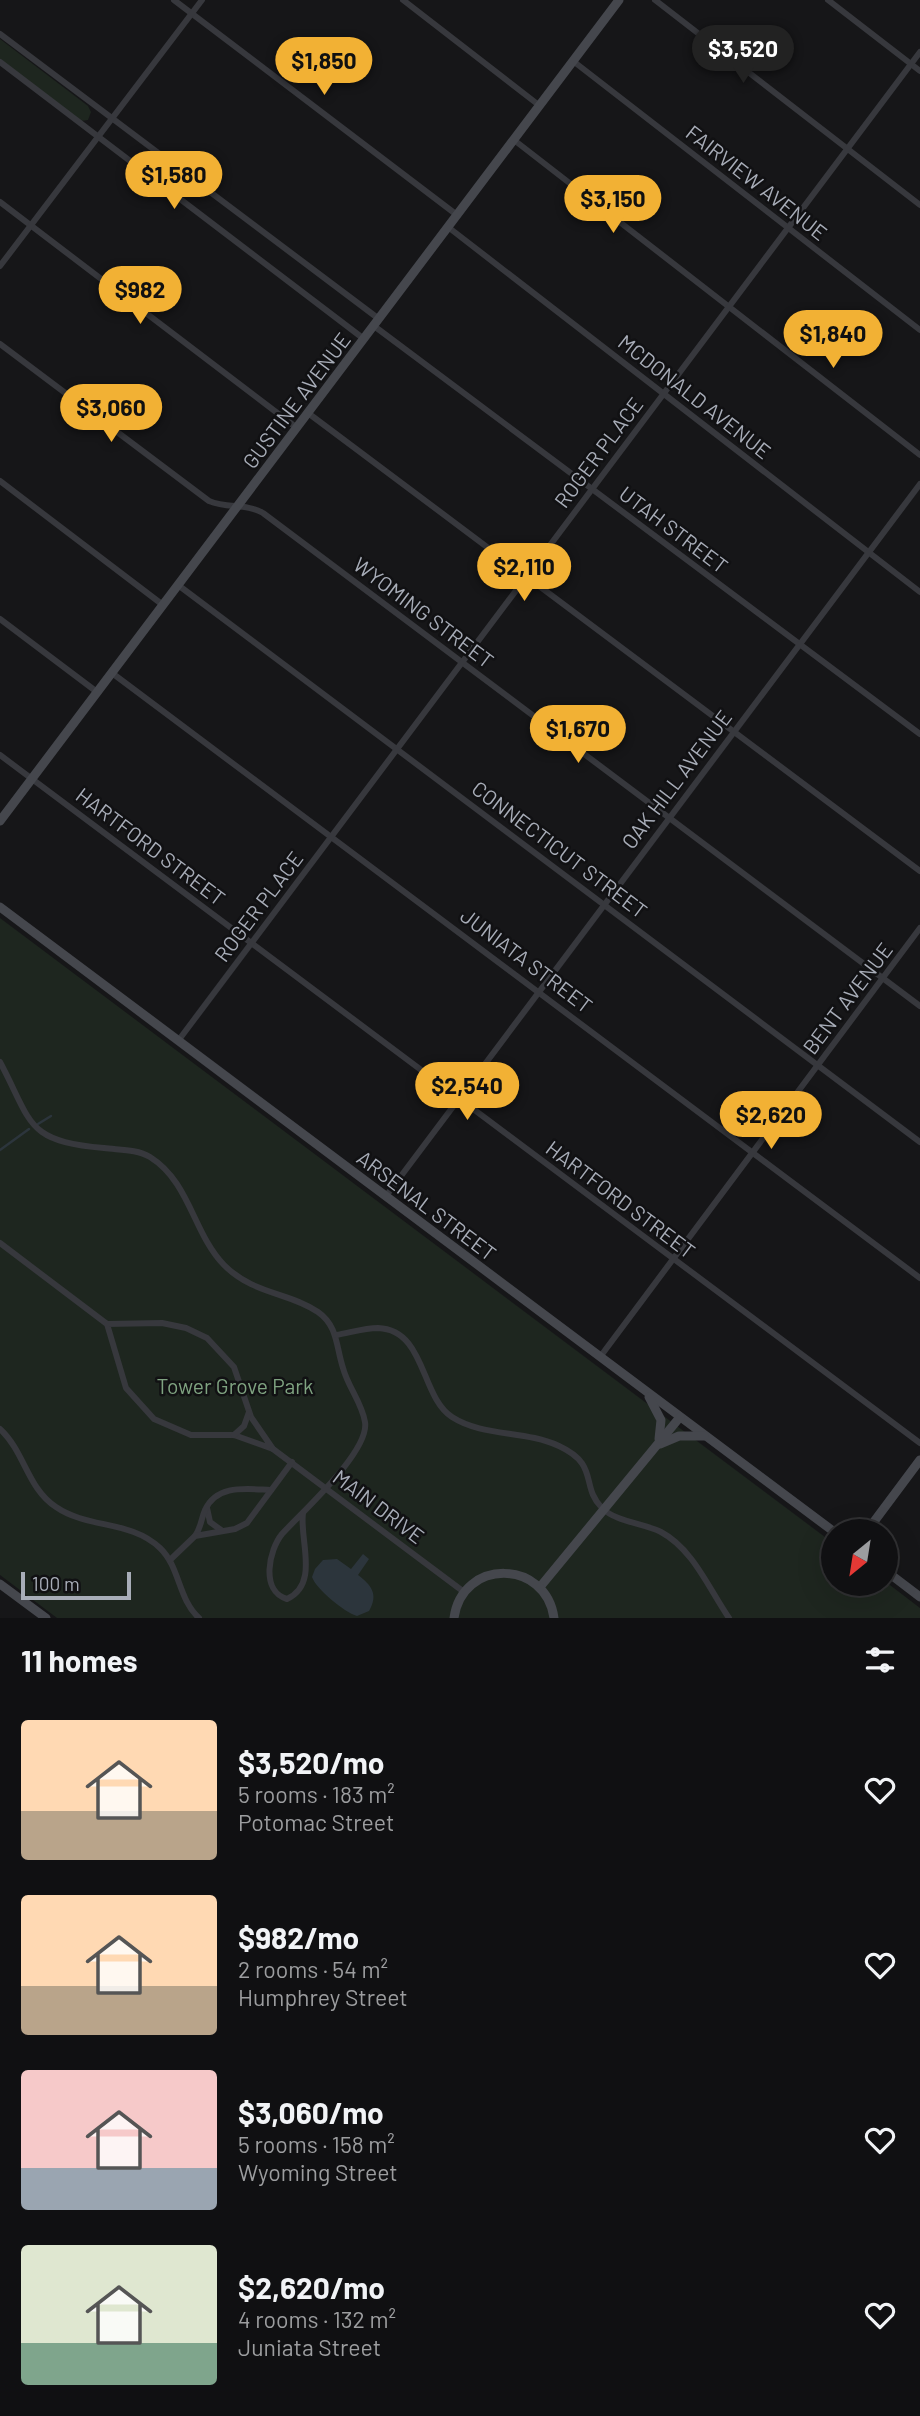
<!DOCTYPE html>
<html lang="en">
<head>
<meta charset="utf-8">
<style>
  :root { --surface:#101012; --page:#1e1e20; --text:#f1f3f6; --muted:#9c9d9f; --line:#303032; --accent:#f2b134 }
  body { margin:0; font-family:Barlow,sans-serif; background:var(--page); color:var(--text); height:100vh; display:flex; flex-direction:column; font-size:26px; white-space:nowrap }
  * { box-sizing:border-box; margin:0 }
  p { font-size:23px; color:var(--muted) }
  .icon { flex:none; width:38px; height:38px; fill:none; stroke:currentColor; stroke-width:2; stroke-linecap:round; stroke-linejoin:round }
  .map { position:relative; height:1618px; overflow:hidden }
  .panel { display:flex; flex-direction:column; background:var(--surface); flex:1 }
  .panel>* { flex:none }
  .needle { width:46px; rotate:210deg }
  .controls { position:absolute; left:821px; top:1519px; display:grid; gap:14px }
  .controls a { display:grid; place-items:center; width:77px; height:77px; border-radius:50%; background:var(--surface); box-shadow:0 7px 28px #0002,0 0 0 2px var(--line); font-size:35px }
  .scale { position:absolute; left:21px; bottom:18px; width:110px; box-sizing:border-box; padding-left:7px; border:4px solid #a8adb8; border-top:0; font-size:19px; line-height:24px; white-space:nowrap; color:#a8adb8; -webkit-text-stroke:5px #111113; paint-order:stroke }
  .price { position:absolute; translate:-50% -60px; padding:0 16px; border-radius:24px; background:var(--accent); color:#111; font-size:23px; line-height:46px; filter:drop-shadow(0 2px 4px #0008) }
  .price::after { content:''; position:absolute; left:50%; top:42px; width:21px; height:16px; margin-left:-10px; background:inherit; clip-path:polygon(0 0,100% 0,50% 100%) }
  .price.active { background:#222; color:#fff }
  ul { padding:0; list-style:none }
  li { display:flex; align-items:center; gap:21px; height:175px; padding:0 21px }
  li span { display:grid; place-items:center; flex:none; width:196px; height:140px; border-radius:7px; color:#555 }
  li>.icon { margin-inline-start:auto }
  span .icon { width:84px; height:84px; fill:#fffc; stroke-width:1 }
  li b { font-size:30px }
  h2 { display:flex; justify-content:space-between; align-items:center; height:84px; padding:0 21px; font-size:30px }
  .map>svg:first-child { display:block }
</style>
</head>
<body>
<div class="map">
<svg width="920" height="1618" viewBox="0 0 920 1618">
  <rect width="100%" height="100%" fill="#161618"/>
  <!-- green -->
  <g fill="#1e261f">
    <path d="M 0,39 L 88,106 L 91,112 L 88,120 L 81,121 L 0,59 Z"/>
    <path d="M 0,918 L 833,1543 L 833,1584 L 886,1582 L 920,1608 L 920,1618 L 57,1618 L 0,1575 Z"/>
  </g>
  <!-- water -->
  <path fill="#2c353c" d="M 363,1554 L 369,1559 L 358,1575 C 371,1585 379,1594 369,1611 L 357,1616 C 344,1612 316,1589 312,1577 L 315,1569 L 323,1560 L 337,1559 L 351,1569 Z"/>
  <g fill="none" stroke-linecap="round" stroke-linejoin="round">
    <!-- stream -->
    <g stroke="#2c353c" stroke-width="2.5">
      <path d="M 38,1124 L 51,1116"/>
      <path d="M 0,1150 L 29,1129"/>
    </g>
    <!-- street -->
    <g stroke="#37383d" stroke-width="6">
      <path d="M 174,0 L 457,215"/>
      <path d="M 403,0 L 540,106"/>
      <path d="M 655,0 L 920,205"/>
      <path d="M 828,0 L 920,71"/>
      <path d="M 0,34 L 379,319"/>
      <path d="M 573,61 L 920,330"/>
      <path d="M 0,62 L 364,339"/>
      <path d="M 514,140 L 920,455"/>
      <path d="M 0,202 L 297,428"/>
      <path d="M 448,227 L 920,592"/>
      <path d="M 0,266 L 202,0"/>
      <path d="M 374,326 L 920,734"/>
      <path d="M 0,344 L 209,501 C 228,509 245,503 263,513 L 920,1006"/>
      <path d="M 308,413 L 920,871"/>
      <path d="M 0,481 L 163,605"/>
      <path d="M 178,585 L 920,1142"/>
      <path d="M 0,619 L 97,692"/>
      <path d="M 112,673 L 920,1278"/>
      <path d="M 0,755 L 920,1443"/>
      <path d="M 178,1041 L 920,52"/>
      <path d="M 0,1062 C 33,1124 25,1141 104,1148 C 119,1150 137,1149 150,1157 C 190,1182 193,1233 224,1265 C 254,1295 289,1292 318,1312 C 338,1326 336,1347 343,1368 C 348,1387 362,1403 365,1422 C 370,1451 302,1512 282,1534 C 269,1550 260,1591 287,1599 C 320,1584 299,1539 303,1513"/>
      <path d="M 386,1196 L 920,484"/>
      <path d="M 0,1243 L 107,1324 L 162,1323 L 186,1328 L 207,1338 L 234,1367 L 251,1417 L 273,1449 L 234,1435 L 191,1435 L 154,1419 L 126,1388 L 107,1324"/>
      <path d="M 336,1335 C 349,1333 364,1328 378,1328 C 426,1330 420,1396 452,1417 C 483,1437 525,1430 559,1446 C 600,1465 580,1486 602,1508 C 616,1522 643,1523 661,1532 C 693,1549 709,1589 729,1618"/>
      <path d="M 600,1357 L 920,928"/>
      <path d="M 0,1429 C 25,1452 27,1488 56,1507 C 88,1529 131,1520 160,1548 C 180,1567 178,1599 199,1618"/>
      <path d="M 234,1435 L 244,1426 L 249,1412"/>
      <path d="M 273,1449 L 464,1592"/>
      <path d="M 207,1508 L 210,1522 L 221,1530"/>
      <path d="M 195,1536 C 201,1528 201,1519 205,1510 C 217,1484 246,1489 271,1490"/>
      <path d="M 170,1560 L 195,1536 L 235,1529 L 247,1523 L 292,1462"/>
    </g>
    <!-- secondary -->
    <g stroke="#45474d" stroke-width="9">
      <path d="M 0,821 L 619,0"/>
      <path d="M 0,907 L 833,1531"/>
      <path d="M 649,1397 L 661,1420 L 659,1439"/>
      <path d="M 660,1444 L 679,1436 L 704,1436"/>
      <path d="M 867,1531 L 920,1460"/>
      <path d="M 886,1571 L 920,1597"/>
      <path d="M 0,1584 L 46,1618"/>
      <path d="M 540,1587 L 680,1417"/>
      <path d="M 454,1618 C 462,1558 546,1559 554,1618"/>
    </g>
  </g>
  <g text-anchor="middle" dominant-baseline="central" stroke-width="5" stroke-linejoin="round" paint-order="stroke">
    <!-- street labels -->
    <g font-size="21" fill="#a8adb8" stroke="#111113">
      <text transform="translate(757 182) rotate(38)">FAIRVIEW AVENUE</text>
      <text transform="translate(695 396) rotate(38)">MCDONALD AVENUE</text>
      <text transform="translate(296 400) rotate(-53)">GUSTINE AVENUE</text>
      <text transform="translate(598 452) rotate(-53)">ROGER PLACE</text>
      <text transform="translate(674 529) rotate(37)">UTAH STREET</text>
      <text transform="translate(424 612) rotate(37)">WYOMING STREET</text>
      <text transform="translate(676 779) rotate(-53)">OAK HILL AVENUE</text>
      <text transform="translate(151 846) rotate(37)">HARTFORD STREET</text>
      <text transform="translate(560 849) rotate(37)">CONNECTICUT STREET</text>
      <text transform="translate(258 906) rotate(-53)">ROGER PLACE</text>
      <text transform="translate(527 960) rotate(37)">JUNIATA STREET</text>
      <text transform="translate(847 998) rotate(-53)">BENT AVENUE</text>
      <text transform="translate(621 1199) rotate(37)">HARTFORD STREET</text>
      <text transform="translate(427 1205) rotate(37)">ARSENAL STREET</text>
      <text transform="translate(379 1506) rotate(37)">MAIN DRIVE</text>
    </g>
    <!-- park labels -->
    <g font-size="21" fill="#7fa381" stroke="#111113">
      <text x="235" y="1385">Tower Grove Park</text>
    </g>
  </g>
</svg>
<div class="controls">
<a><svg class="needle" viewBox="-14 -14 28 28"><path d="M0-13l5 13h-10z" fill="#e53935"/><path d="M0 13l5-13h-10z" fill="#9c9d9f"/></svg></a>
</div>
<div class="scale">100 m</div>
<b class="price active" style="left:743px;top:85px">$3,520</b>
<b class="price" style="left:324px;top:97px">$1,850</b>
<b class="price" style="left:174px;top:211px">$1,580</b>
<b class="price" style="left:613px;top:235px">$3,150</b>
<b class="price" style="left:140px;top:326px">$982</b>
<b class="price" style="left:833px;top:370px">$1,840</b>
<b class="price" style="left:111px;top:444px">$3,060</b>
<b class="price" style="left:524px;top:603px">$2,110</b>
<b class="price" style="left:578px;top:765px">$1,670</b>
<b class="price" style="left:467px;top:1122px">$2,540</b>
<b class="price" style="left:771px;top:1151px">$2,620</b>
</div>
<section class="panel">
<h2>11 homes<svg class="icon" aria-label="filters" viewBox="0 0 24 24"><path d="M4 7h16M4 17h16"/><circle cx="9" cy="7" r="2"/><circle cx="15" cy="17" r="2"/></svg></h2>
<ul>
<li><span style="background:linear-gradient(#ffd9b3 65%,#b9a48a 0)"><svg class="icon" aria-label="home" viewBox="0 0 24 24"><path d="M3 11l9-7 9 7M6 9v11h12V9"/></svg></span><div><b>$3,520/mo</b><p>5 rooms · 183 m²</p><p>Potomac Street</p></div><svg class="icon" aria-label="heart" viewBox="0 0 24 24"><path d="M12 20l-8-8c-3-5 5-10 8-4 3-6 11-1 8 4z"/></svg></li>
<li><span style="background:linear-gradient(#ffd9b3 65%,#b9a48a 0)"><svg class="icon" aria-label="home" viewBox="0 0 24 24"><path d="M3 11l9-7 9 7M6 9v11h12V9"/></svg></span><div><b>$982/mo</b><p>2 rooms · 54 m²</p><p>Humphrey Street</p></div><svg class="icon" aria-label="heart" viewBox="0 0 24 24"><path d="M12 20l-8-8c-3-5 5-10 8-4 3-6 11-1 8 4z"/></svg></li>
<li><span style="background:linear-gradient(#f6c9c9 70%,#9aa5b1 0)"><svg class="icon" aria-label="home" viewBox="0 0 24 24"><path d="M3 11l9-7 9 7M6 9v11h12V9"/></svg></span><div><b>$3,060/mo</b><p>5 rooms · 158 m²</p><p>Wyoming Street</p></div><svg class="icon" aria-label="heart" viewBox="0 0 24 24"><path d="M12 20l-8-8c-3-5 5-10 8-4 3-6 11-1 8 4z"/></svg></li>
<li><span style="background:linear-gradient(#dfe7d0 70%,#7fa58c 0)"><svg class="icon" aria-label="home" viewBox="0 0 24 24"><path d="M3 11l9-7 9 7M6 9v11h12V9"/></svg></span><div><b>$2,620/mo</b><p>4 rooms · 132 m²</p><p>Juniata Street</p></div><svg class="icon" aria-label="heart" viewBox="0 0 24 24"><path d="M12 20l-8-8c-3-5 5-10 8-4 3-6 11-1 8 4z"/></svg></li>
</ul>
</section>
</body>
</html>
